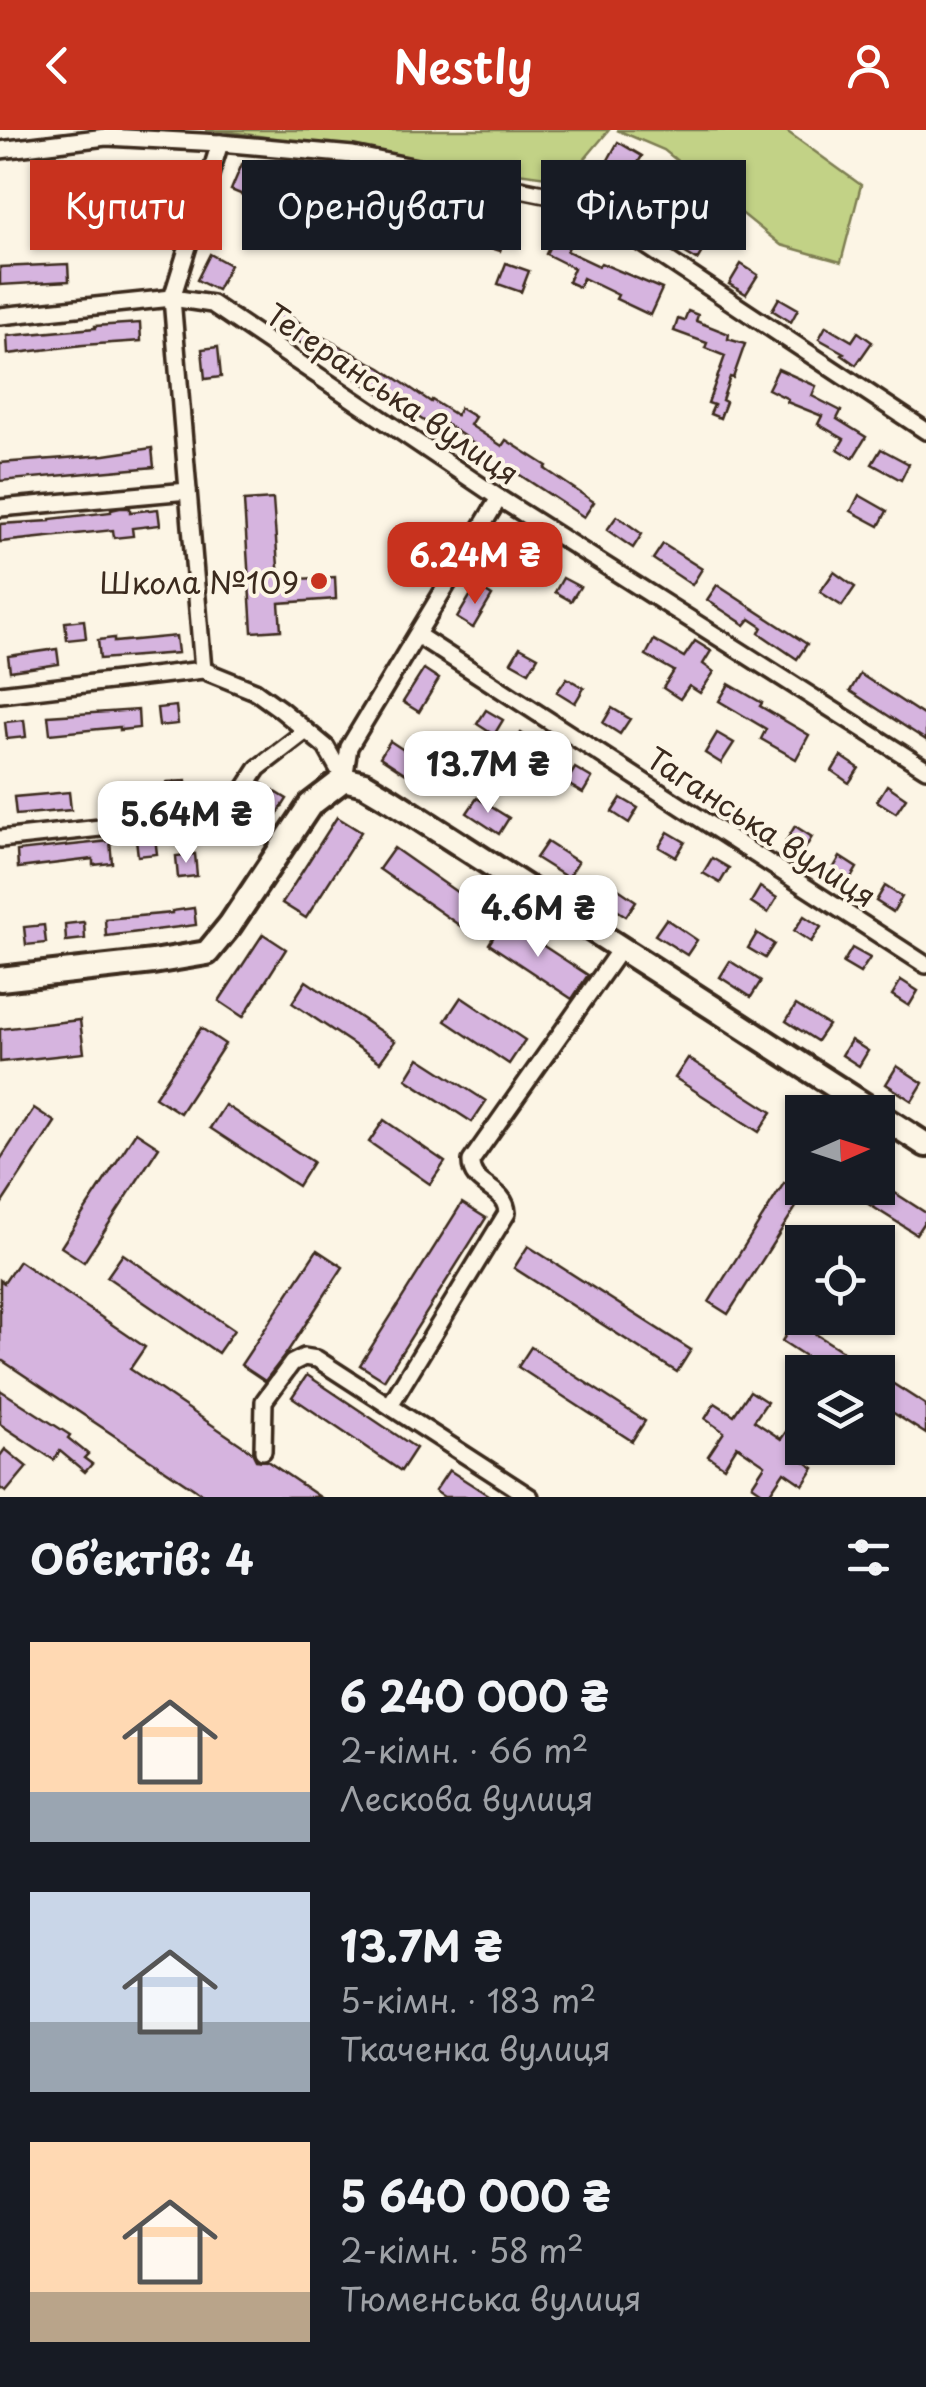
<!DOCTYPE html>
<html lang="uk">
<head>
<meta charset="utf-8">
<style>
  :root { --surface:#171b24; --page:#242831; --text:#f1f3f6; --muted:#9ea1a6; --accent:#c8321e }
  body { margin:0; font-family:"Playpen Sans",sans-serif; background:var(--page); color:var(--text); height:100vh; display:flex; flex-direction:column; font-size:38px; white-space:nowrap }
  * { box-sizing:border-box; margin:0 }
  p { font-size:32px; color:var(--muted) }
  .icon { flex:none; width:55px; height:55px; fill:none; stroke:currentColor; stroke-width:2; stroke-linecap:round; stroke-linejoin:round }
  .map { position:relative; height:1367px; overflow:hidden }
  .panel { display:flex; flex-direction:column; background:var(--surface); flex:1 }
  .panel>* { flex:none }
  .guide { position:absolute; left:30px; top:30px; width:868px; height:90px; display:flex; gap:20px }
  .needle { width:65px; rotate:87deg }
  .fabs { position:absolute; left:785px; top:965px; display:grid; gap:20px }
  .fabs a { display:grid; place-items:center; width:110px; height:110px; border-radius:0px; background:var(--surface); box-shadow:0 2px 8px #0004; font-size:50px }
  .price { position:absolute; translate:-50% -85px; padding:0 22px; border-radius:20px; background:#fff; color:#222; font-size:32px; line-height:65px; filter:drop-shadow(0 2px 5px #0008) }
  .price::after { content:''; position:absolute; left:50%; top:60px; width:30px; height:22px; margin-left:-15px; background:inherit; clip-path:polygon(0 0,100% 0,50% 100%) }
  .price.current { background:var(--accent); color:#fff }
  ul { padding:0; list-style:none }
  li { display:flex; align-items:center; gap:30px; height:250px; padding:0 30px }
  li span { display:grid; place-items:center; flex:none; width:280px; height:200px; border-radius:0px; color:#555 }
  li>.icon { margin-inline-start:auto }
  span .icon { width:120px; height:120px; fill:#fffc; stroke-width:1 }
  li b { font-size:42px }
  h2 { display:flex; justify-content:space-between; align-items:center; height:120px; padding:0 30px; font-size:42px }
  .tag { padding:0 35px; border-radius:0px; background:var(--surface); box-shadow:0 2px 8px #0004; font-size:35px; line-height:90px }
  .tag.current { background:var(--accent); color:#fff }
  header { display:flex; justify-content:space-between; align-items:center; height:130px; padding:0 30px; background:var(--accent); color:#fff; font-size:45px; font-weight:600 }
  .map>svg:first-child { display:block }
</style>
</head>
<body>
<header><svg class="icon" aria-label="back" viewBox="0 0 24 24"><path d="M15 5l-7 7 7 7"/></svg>Nestly<svg class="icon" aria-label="person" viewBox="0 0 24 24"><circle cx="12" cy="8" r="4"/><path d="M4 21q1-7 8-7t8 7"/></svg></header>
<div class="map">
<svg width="926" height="1367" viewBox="0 0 926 1367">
  <rect width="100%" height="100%" fill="#fcf5e5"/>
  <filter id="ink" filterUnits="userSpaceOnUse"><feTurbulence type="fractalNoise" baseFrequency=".01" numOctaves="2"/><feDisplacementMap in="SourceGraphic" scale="20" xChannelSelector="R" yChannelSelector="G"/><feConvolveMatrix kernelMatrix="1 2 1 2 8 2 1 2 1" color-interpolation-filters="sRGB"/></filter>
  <g filter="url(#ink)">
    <!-- green -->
    <g fill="#c2d286" stroke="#7e7e52" stroke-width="2.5">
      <path d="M 205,0 L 609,0 L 567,50 L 223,1 Z"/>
      <path d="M 617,0 L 785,0 L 861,55 L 841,132 L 781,115 L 664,20 Z"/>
    </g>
    <!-- building -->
    <g fill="#d6b4df" stroke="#3b2a1e" stroke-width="2.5">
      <path d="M 618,12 L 642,26 L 626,53 L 603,39 Z"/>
      <path d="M 242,34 L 269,45 L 257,71 L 231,60 Z"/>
      <path d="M 172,39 L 189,39 L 190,60 L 165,62 L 165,64 L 126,66 L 126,43 L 172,42 Z"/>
      <path d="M 306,54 L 323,61 L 317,77 L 300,70 Z"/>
      <path d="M 419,58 L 436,63 L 429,84 L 412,78 Z"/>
      <path d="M 641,60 L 655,68 L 641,93 L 627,84 Z"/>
      <path d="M 352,62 L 369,68 L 363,85 L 346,78 Z"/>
      <path d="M 388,72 L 405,78 L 398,99 L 381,93 Z"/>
      <path d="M 443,83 L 460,89 L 453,110 L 436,104 Z"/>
      <path d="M 493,87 L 510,93 L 500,121 L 482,115 Z"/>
      <path d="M 690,90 L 713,104 L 697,130 L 674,116 Z"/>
      <path d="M 558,99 L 574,106 L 567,121 L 599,136 L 601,133 L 662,159 L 650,185 L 616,169 L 618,165 L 583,148 L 579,157 L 568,152 L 574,138 L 546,124 Z"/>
      <path d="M 210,124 L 230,135 L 217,160 L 197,150 Z"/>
      <path d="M 506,133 L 529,141 L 521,162 L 498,154 Z"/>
      <path d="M 68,134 L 69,151 L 0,155 L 0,137 Z"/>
      <path d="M 741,134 L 758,145 L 746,164 L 729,154 Z"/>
      <path d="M 779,168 L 798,179 L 791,192 L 772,180 Z"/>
      <path d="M 279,179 L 319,205 L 381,238 L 431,272 L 432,270 L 456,285 L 460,278 L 475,287 L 470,295 L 502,316 L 506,310 L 547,336 L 545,339 L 594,372 L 584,387 L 488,324 L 484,330 L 469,320 L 474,313 L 440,290 L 435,298 L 410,282 L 409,284 L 394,275 L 395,273 L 347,243 L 348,242 L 271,195 Z"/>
      <path d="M 688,181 L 698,185 L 696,191 L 729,204 L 728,209 L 745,214 L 733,248 L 730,247 L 722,270 L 726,272 L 720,288 L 710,284 L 714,275 L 708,273 L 725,226 L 705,218 L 707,213 L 674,201 L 678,189 L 684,191 Z"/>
      <path d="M 140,193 L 141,211 L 83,215 L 8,224 L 7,206 L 95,198 L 95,196 Z"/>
      <path d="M 826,196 L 852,211 L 858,202 L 872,212 L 856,235 L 842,225 L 844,223 L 819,209 Z"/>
      <path d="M 218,217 L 221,247 L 205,249 L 202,219 Z"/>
      <path d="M 778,239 L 816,256 L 812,266 L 841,281 L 837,289 L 866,307 L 853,328 L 838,319 L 844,309 L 818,294 L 822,286 L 787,272 L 788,269 L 768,259 Z"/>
      <path d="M 152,318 L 154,337 L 0,351 L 0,333 L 105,325 Z"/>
      <path d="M 881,319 L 909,334 L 901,350 L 872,334 Z"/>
      <path d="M 859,365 L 887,381 L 879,396 L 851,381 Z"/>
      <path d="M 273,369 L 279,450 L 335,447 L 336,469 L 279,473 L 281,500 L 252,502 L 244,371 Z"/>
      <path d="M 120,378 L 130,378 L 130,382 L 158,379 L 160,395 L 132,398 L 133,406 L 114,408 L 113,400 L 0,412 L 0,394 L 50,391 L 50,389 L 111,382 L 111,380 Z"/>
      <path d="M 617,386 L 642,404 L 633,418 L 607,400 Z"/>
      <path d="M 501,403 L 539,429 L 529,444 L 490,418 Z"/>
      <path d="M 663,414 L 702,439 L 692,455 L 653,429 Z"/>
      <path d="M 834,442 L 855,457 L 842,476 L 820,462 Z"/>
      <path d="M 563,448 L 580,457 L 571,471 L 555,462 Z"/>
      <path d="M 717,455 L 807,514 L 797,529 L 759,503 L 762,497 L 750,489 L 745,495 L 707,470 Z"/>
      <path d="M 476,456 L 492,466 L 473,498 L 457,488 Z"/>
      <path d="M 84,490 L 86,508 L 67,510 L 65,492 Z"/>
      <path d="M 176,506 L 178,523 L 100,529 L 98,510 L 114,508 L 114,512 Z"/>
      <path d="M 654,510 L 684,527 L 695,511 L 711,521 L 703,534 L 714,542 L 700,563 L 689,556 L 680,569 L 663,558 L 674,541 L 646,525 Z"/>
      <path d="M 520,517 L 538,527 L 529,542 L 511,532 Z"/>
      <path d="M 57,519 L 59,534 L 10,541 L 8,526 Z"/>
      <path d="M 424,539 L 439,549 L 419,582 L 403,572 Z"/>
      <path d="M 860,544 L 926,587 L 926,610 L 850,561 Z"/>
      <path d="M 567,548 L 584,558 L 575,573 L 557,562 Z"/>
      <path d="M 729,554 L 762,573 L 760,576 L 809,605 L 796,629 L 761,609 L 766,599 L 719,571 Z"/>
      <path d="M 176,576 L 178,594 L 159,596 L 157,578 Z"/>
      <path d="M 612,578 L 630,589 L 620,604 L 603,593 Z"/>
      <path d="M 138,580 L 139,598 L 120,600 L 120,597 L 50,604 L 48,586 Z"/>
      <path d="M 486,580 L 503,590 L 494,605 L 477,594 Z"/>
      <path d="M 24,590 L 26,607 L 7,609 L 5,592 Z"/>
      <path d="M 521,603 L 543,617 L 534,631 L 521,623 L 515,632 L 506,626 Z"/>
      <path d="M 717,603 L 734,613 L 721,633 L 705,623 Z"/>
      <path d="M 390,611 L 422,632 L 412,648 L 380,627 Z"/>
      <path d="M 841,626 L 859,638 L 849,653 L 832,641 Z"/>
      <path d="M 575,638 L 592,648 L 583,663 L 566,653 Z"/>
      <path d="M 186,651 L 188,673 L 169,675 L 168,670 L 132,673 L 131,659 L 167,655 L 167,652 Z"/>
      <path d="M 261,653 L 287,669 L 268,699 L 242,682 Z"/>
      <path d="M 887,655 L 906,668 L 896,683 L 877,671 Z"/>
      <path d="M 69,662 L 71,680 L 16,685 L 14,667 Z"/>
      <path d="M 477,668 L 509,688 L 499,704 L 467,683 Z"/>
      <path d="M 621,668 L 638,678 L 629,693 L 612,682 Z"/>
      <path d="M 337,687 L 361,702 L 306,788 L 282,773 Z"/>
      <path d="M 795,696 L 812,707 L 803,722 L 786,711 Z"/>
      <path d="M 668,702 L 685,712 L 676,727 L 659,717 Z"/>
      <path d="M 155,707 L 157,724 L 138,726 L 136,709 Z"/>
      <path d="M 110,711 L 112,733 L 93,735 L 93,729 L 18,738 L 17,721 Z"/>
      <path d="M 547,712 L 578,732 L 568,748 L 536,728 Z"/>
      <path d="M 394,718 L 481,779 L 466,800 L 379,739 Z"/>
      <path d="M 195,724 L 197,746 L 178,748 L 176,726 Z"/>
      <path d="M 840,727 L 857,738 L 848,753 L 831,742 Z"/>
      <path d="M 712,728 L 729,738 L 720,753 L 703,743 Z"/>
      <path d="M 605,750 L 636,771 L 626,786 L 595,766 Z"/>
      <path d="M 885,756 L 902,767 L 893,782 L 876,771 Z"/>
      <path d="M 760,757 L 777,768 L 768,783 L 751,772 Z"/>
      <path d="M 194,778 L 196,795 L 106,806 L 105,789 L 172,783 L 172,781 Z"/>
      <path d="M 804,786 L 821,797 L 811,812 L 794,801 Z"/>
      <path d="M 666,789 L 697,810 L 687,825 L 655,805 Z"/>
      <path d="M 504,790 L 588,845 L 572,869 L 489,814 Z"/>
      <path d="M 84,792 L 85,809 L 66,811 L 65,794 Z"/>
      <path d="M 44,795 L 46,813 L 26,815 L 24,797 Z"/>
      <path d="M 757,803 L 774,814 L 765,828 L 748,818 Z"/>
      <path d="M 263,804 L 286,819 L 243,887 L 219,871 Z"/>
      <path d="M 852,818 L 870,828 L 860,843 L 843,833 Z"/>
      <path d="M 730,831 L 761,851 L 751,867 L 720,847 Z"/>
      <path d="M 901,850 L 918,861 L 909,876 L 892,865 Z"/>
      <path d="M 306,851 L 395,911 L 380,932 L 292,873 Z"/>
      <path d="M 461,867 L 525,910 L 509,934 L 445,891 Z"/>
      <path d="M 796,875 L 828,895 L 817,911 L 786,891 Z"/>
      <path d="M 80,890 L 84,923 L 0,932 L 0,899 Z"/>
      <path d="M 201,898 L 225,914 L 180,983 L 155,967 Z"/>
      <path d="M 851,910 L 868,921 L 859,936 L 842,925 Z"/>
      <path d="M 419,928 L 486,971 L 472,992 L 406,949 Z"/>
      <path d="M 688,928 L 772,982 L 759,1002 L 675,948 Z"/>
      <path d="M 897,936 L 923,953 L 912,971 L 886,954 Z"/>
      <path d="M 225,975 L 313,1032 L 298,1056 L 210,998 Z"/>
      <path d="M 34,978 L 55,992 L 0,1076 L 0,1030 Z"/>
      <path d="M 384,990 L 445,1032 L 430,1054 L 369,1012 Z"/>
      <path d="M 136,1002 L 159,1017 L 84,1132 L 61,1117 Z"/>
      <path d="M 878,1052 L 926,1083 L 926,1089 L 916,1104 L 843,1058 L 878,1058 Z"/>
      <path d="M 784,1053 L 803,1066 L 728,1184 L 709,1172 Z"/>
      <path d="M 462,1073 L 486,1088 L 384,1250 L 360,1235 Z"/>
      <path d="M 528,1116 L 691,1220 L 677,1242 L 514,1138 Z"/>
      <path d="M 317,1120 L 343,1137 L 286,1224 L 265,1251 L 241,1235 Z"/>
      <path d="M 123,1124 L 234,1200 L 218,1223 L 107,1147 Z"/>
      <path d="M 19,1131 L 145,1217 L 130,1239 L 252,1322 L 256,1330 L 267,1331 L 320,1367 L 206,1367 L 0,1229 L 0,1150 L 4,1153 Z"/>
      <path d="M 795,1191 L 876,1242 L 830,1242 L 782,1211 Z"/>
      <path d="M 531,1217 L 645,1291 L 632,1311 L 518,1237 Z"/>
      <path d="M 878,1244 L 926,1275 L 926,1304 L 878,1273 Z"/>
      <path d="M 307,1245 L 416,1318 L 401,1341 L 292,1267 Z"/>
      <path d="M 0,1260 L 70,1305 L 68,1308 L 88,1324 L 84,1328 L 92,1334 L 85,1342 L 60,1321 L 54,1330 L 0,1294 Z"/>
      <path d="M 750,1261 L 767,1272 L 754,1291 L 781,1309 L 794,1290 L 802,1295 L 802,1313 L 795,1325 L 814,1338 L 803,1355 L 784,1342 L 768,1366 L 752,1355 L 765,1335 L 737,1316 L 724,1337 L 708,1326 L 724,1302 L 705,1289 L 715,1273 L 734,1285 Z"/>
      <path d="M 5,1319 L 27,1337 L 6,1362 L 0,1358 L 0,1326 Z"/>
      <path d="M 449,1340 L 491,1367 L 444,1367 L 435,1361 Z"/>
    </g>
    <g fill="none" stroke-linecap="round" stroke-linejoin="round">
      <defs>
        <g id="street">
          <path d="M 0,20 L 106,7 L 220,13 L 353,25 L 579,71 L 926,301"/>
          <path d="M 0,186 L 172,168 L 212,174 L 499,368 L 926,639"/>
          <path d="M 0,378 L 188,361"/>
          <path d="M 417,505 L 926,835"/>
          <path d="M 203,540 L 172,168 L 220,13"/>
          <path d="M 0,564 L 203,540 L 255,561 L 280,579 L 326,617 L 344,649"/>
          <path d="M 344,649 L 349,617 L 499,368"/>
          <path d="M 0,709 L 228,684 L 258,638 L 306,601"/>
          <path d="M 390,1275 L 507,1083 C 506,1056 470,1058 471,1031 L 621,818"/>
          <path d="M 263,1321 L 264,1271 L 292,1233 L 304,1227 L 317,1229 L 530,1367"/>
        </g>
        <g id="secondary">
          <path d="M 0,849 L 153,832 L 207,823 L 230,795 L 310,675 L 344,649 L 364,654 L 391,670 L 875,982"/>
          <path d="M 878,984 L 926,1015"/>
        </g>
      </defs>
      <!-- street casing -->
      <use href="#street" stroke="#3b2a1e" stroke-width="22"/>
      <!-- secondary casing -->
      <use href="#secondary" stroke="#3b2a1e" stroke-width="30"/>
      <!-- street -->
      <use href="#street" stroke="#fcf5e5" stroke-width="15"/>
      <!-- secondary -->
      <use href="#secondary" stroke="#fcf5e5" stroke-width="22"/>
    </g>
  </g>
  <!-- markers -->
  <circle fill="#c8321e" stroke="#fcf5e5" stroke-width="4" cx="319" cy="451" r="10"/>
  <g text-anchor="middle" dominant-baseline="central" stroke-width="8" stroke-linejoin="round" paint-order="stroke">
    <!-- street labels -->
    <g font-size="30" fill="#3b2a1e" stroke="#fcf5e5">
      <text transform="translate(393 263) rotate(34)">Тегеранська вулиця</text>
      <text transform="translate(762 696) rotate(33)">Таганська вулиця</text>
    </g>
    <!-- poi labels -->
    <g font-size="30" fill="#3b2a1e" stroke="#fcf5e5" text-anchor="end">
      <text x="299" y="451">Школа №109</text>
    </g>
  </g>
</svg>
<div class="fabs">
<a><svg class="needle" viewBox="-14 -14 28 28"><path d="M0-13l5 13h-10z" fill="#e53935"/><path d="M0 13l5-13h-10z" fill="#9ea1a6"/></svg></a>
<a><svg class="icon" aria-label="locate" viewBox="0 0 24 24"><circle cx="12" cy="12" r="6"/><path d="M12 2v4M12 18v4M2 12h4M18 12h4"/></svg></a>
<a><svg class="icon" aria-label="layers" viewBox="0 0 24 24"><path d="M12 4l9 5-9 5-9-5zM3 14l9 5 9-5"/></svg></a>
</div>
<b class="price current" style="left:475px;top:477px">6.24M ₴</b>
<b class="price" style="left:488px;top:686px">13.7M ₴</b>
<b class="price" style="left:186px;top:736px">5.64M ₴</b>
<b class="price" style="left:538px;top:830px">4.6M ₴</b>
<div class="guide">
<a class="tag current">Купити</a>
<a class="tag">Орендувати</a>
<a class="tag">Фільтри</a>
</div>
</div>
<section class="panel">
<h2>Об’єктів: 4<svg class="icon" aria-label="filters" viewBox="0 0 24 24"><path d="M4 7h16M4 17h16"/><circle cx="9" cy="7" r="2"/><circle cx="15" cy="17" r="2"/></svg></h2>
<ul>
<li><span style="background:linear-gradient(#ffd9b3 75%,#9aa5b1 0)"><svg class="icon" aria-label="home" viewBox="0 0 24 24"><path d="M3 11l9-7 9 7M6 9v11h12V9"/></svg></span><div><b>6 240 000 ₴</b><p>2-кімн. · 66 m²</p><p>Лескова вулиця</p></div></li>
<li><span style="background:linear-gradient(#c9d6e8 65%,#9aa5b1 0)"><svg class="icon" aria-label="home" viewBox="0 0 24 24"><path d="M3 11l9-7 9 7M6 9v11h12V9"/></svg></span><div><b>13.7M ₴</b><p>5-кімн. · 183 m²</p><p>Ткаченка вулиця</p></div></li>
<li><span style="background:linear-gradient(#ffd9b3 75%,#b9a48a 0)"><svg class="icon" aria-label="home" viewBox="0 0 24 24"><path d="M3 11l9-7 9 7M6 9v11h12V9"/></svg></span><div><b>5 640 000 ₴</b><p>2-кімн. · 58 m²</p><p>Тюменська вулиця</p></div></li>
</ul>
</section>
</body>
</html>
